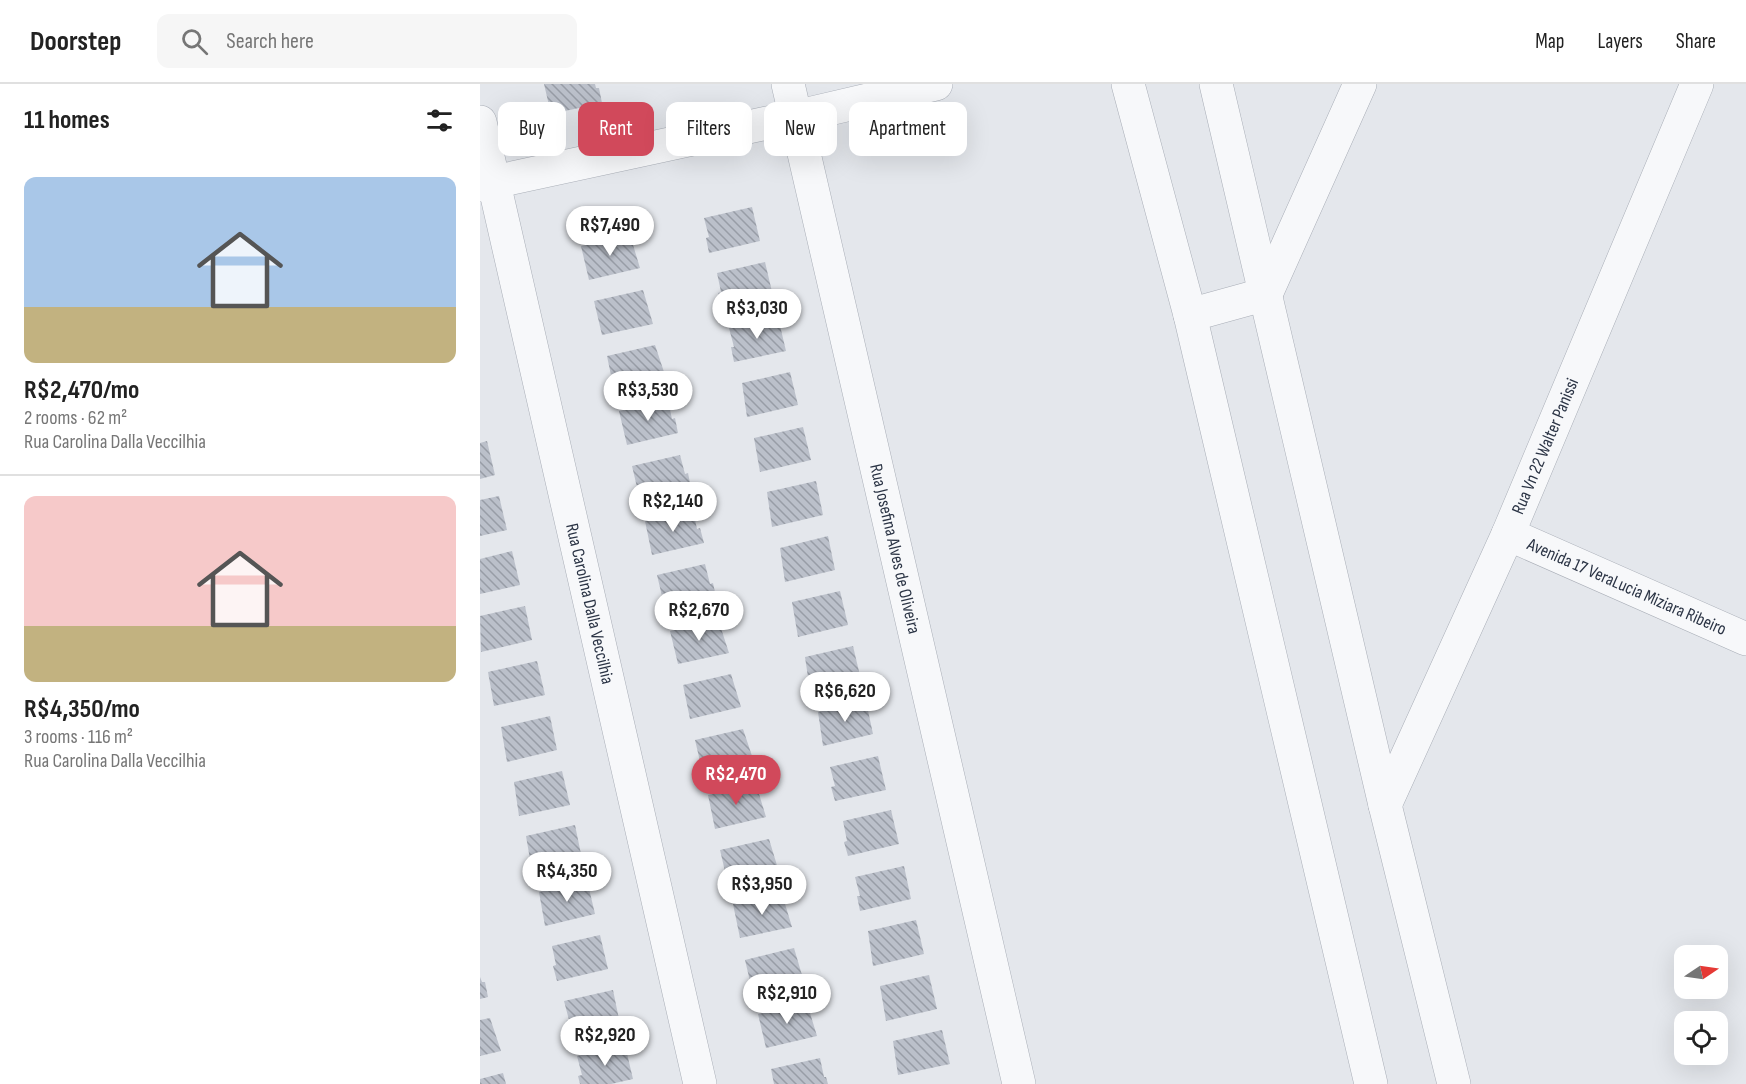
<!DOCTYPE html>
<html lang="en">
<head>
<meta charset="utf-8">
<style>
  :root { --surface:#fff; --page:#f6f6f6; --text:#222; --muted:#767676; --line:#e0e0e0; --accent:#d1495b }
  body { margin:0; font-family:"Sofia Sans Condensed",sans-serif; background:var(--page); color:var(--text); height:100vh; display:flex; flex-direction:column; font-size:22px; white-space:nowrap }
  * { box-sizing:border-box; margin:0 }
  p { font-size:20px; color:var(--muted) }
  .icon { flex:none; width:33px; height:33px; fill:none; stroke:currentColor; stroke-width:2; stroke-linecap:round; stroke-linejoin:round }
  .map { position:relative; flex:1; overflow:hidden }
  .details { display:flex; flex-direction:column; background:var(--surface); width:480px }
  .details>* { flex:none }
  .hud { position:absolute; left:18px; top:18px; width:570px; height:54px; display:flex; gap:12px }
  .needle { width:39px; rotate:77deg }
  .controls { position:absolute; left:1194px; top:861px; display:grid; gap:12px }
  .controls a { display:grid; place-items:center; width:54px; height:54px; border-radius:12px; background:var(--surface); box-shadow:0 6px 24px #0002; font-size:30px }
  .price { position:absolute; translate:-50% -51px; padding:0 14px; border-radius:21px; background:#fff; color:#222; font-size:20px; line-height:39px; filter:drop-shadow(0 2px 3px #0008) }
  .price::after { content:''; position:absolute; left:50%; top:36px; width:18px; height:14px; margin-left:-9px; background:inherit; clip-path:polygon(0 0,100% 0,50% 100%) }
  .price.selected { background:var(--accent); color:#fff }
  ul { padding:0; list-style:none }
  li { display:grid; align-content:center; gap:12px; height:318px; padding:0 24px }
  li+li { border-top:2px solid var(--line) }
  li span { display:grid; place-items:center; height:186px; border-radius:12px; color:#555 }
  li>.icon { margin-inline-start:auto }
  span .icon { width:108px; height:108px; fill:#fffc; stroke-width:1 }
  li b { font-size:26px }
  h2 { display:flex; justify-content:space-between; align-items:center; height:72px; padding:0 24px; font-size:26px }
  .tag { padding:0 21px; border-radius:12px; background:var(--surface); box-shadow:0 6px 24px #0002; font-size:21px; line-height:54px }
  .tag.selected { background:var(--accent); color:#fff }
  header { display:flex; align-items:center; gap:36px; box-sizing:border-box; height:84px; padding:0 30px; background:var(--surface); border-bottom:2px solid var(--line) }
  header strong { font-size:28px }
  nav { display:flex; gap:33px; margin-inline-start:auto; font-size:21px }
  .search { width:420px; height:54px; background:var(--page); display:flex; align-items:center; gap:15px; box-sizing:border-box; padding:0 21px; border-radius:12px; color:var(--muted); font-size:22px }
  main { display:flex; flex:1; min-height:0 }
  .map>svg:first-child { display:block }
</style>
</head>
<body>
<header>
<strong>Doorstep</strong>
<div class="search"><svg class="icon" aria-label="search" viewBox="0 0 24 24"><circle cx="10" cy="10" r="6"/><path d="M15 15l6 6"/></svg>Search here</div>
<nav><a>Map</a><a>Layers</a><a>Share</a></nav>
</header>
<main>
<section class="details">
<h2>11 homes<svg class="icon" aria-label="filters" viewBox="0 0 24 24"><path d="M4 7h16M4 17h16"/><circle cx="9" cy="7" r="2"/><circle cx="15" cy="17" r="2"/></svg></h2>
<ul>
<li><span style="background:linear-gradient(#a9c7e8 70%,#c2b280 0)"><svg class="icon" aria-label="home" viewBox="0 0 24 24"><path d="M3 11l9-7 9 7M6 9v11h12V9"/></svg></span><div><b>R$2,470/mo</b><p>2 rooms · 62 m²</p><p>Rua Carolina Dalla Veccilhia</p></div></li>
<li><span style="background:linear-gradient(#f6c9c9 70%,#c2b280 0)"><svg class="icon" aria-label="home" viewBox="0 0 24 24"><path d="M3 11l9-7 9 7M6 9v11h12V9"/></svg></span><div><b>R$4,350/mo</b><p>3 rooms · 116 m²</p><p>Rua Carolina Dalla Veccilhia</p></div></li>
</ul>
</section>
<div class="map">
<svg width="1266" height="1000" viewBox="0 0 1266 1000">
  <defs>
    <pattern id="building-back-hatch" width="6" height="6" patternUnits="userSpaceOnUse" patternTransform="scale(1.5)"><rect width="6" height="6" fill="#bbc0ca"/><path d="M-1 5l2 2M0 0l6 6M5-1l2 2" fill="none" stroke="#989da6"/></pattern>
  </defs>
  <rect width="100%" height="100%" fill="#e4e7ec"/>
  <!-- building -->
  <g fill="url(#building-back-hatch)">
    <path d="M 64,0 L 115,0 L 116,4 L 119,4 L 122,19 L 71,30 Z"/>
    <path d="M 272,123 L 280,157 L 229,169 L 226,154 L 229,153 L 224,134 Z"/>
    <path d="M 150,151 L 160,184 L 109,196 L 101,162 Z"/>
    <path d="M 285,178 L 293,212 L 242,224 L 238,209 L 241,208 L 237,189 Z"/>
    <path d="M 163,206 L 173,240 L 122,251 L 114,217 Z"/>
    <path d="M 298,233 L 306,267 L 254,278 L 251,263 L 254,263 L 249,244 Z"/>
    <path d="M 175,261 L 186,294 L 134,306 L 127,272 Z"/>
    <path d="M 310,288 L 318,321 L 267,333 L 262,299 Z"/>
    <path d="M 188,316 L 192,335 L 195,334 L 198,349 L 147,361 L 139,327 Z"/>
    <path d="M 323,343 L 331,376 L 280,388 L 274,354 Z"/>
    <path d="M 7,357 L 15,391 L 0,395 L 0,359 Z"/>
    <path d="M 200,371 L 205,390 L 208,389 L 211,404 L 160,416 L 152,382 Z"/>
    <path d="M 336,397 L 343,431 L 292,443 L 287,408 Z"/>
    <path d="M 19,412 L 27,446 L 0,452 L 0,416 Z"/>
    <path d="M 213,426 L 217,445 L 220,444 L 224,459 L 172,471 L 165,437 Z"/>
    <path d="M 348,452 L 355,486 L 305,498 L 300,464 Z"/>
    <path d="M 32,467 L 40,501 L 0,510 L 0,475 Z"/>
    <path d="M 225,480 L 230,500 L 233,499 L 236,513 L 185,525 L 177,491 Z"/>
    <path d="M 360,507 L 368,541 L 318,553 L 312,518 Z"/>
    <path d="M 45,522 L 52,556 L 1,568 L 0,532 Z"/>
    <path d="M 238,535 L 249,569 L 198,580 L 190,547 Z"/>
    <path d="M 373,562 L 381,596 L 330,607 L 325,573 Z"/>
    <path d="M 57,577 L 65,611 L 14,622 L 8,588 Z"/>
    <path d="M 251,590 L 261,623 L 210,635 L 203,601 Z"/>
    <path d="M 386,617 L 393,650 L 343,662 L 338,628 Z"/>
    <path d="M 70,632 L 77,666 L 27,678 L 21,643 Z"/>
    <path d="M 263,645 L 274,678 L 223,690 L 215,656 Z"/>
    <path d="M 398,672 L 406,706 L 355,717 L 351,703 L 355,702 L 350,683 Z"/>
    <path d="M 82,687 L 90,721 L 39,732 L 34,698 Z"/>
    <path d="M 276,700 L 286,733 L 235,745 L 228,711 Z"/>
    <path d="M 411,726 L 419,760 L 368,772 L 364,758 L 367,757 L 363,737 Z"/>
    <path d="M 95,741 L 102,775 L 52,787 L 46,752 Z"/>
    <path d="M 289,755 L 299,788 L 248,800 L 240,766 Z"/>
    <path d="M 424,782 L 431,815 L 380,827 L 377,812 L 380,812 L 375,793 Z"/>
    <path d="M 107,796 L 115,830 L 65,842 L 59,808 Z"/>
    <path d="M 302,810 L 312,843 L 260,854 L 253,820 Z"/>
    <path d="M 436,836 L 444,870 L 393,882 L 388,847 Z"/>
    <path d="M 120,851 L 128,885 L 77,897 L 73,882 L 76,881 L 72,862 Z"/>
    <path d="M 314,864 L 324,898 L 273,910 L 265,876 Z"/>
    <path d="M 449,891 L 457,925 L 406,937 L 400,902 Z"/>
    <path d="M 0,893 L 2,898 L 5,898 L 8,913 L 0,915 Z"/>
    <path d="M 133,906 L 140,940 L 89,952 L 86,937 L 89,936 L 84,917 Z"/>
    <path d="M 327,919 L 337,952 L 286,964 L 278,930 Z"/>
    <path d="M 10,934 L 21,967 L 0,972 L 0,936 Z"/>
    <path d="M 462,946 L 470,980 L 418,991 L 413,957 Z"/>
    <path d="M 145,961 L 153,995 L 131,1000 L 100,1000 L 98,992 L 102,991 L 97,972 Z"/>
    <path d="M 340,974 L 344,993 L 346,993 L 348,1000 L 294,1000 L 291,985 Z"/>
    <path d="M 23,989 L 26,1000 L 0,1000 L 0,995 Z"/>
  </g>
  <g fill="none" stroke-linecap="round" stroke-linejoin="round">
    <defs>
      <g id="street">
        <path id="s1" d="M 308,0 L 539,1000"/>
        <path d="M 648,0 L 710,231 L 891,1000"/>
        <path d="M 736,0 L 905,721 L 974,1000"/>
        <path id="s2" d="M 0,38 L 220,1000"/>
        <path d="M 0,101 L 315,33 L 456,0"/>
        <path d="M 710,231 L 786,210 L 880,0"/>
        <path id="s3" d="M 1028,450 L 1266,555"/>
        <path id="s4" d="M 905,721 L 1028,450 L 1217,0"/>
      </g>
    </defs>
    <!-- street casing -->
    <use href="#street" stroke="#a9aeb7" stroke-width="34"/>
    <!-- street -->
    <use href="#street" stroke="#f7f8fa" stroke-width="33"/>
  </g>
  <g text-anchor="middle" dominant-baseline="central" stroke-width="5" stroke-linejoin="round" paint-order="stroke">
    <!-- street labels -->
    <g font-size="18" fill="#2b3445" stroke="#f4f6f9">
      <text stroke="none"><textPath href="#s4" startOffset="393">Rua Vn 22 Walter Panissi</textPath></text>
      <text stroke="none"><textPath href="#s1" startOffset="477">Rua Josefina Alves de Oliveira</textPath></text>
      <text stroke="none"><textPath href="#s3" startOffset="130">Avenida 17 VeraLucia Miziara Ribeiro</textPath></text>
      <text stroke="none"><textPath href="#s2" startOffset="494">Rua Carolina Dalla Veccilhia</textPath></text>
    </g>
  </g>
</svg>
<div class="controls">
<a><svg class="needle" viewBox="-14 -14 28 28"><path d="M0-13l5 13h-10z" fill="#e53935"/><path d="M0 13l5-13h-10z" fill="#767676"/></svg></a>
<a><svg class="icon" aria-label="locate" viewBox="0 0 24 24"><circle cx="12" cy="12" r="6"/><path d="M12 2v4M12 18v4M2 12h4M18 12h4"/></svg></a>
</div>
<b class="price" style="left:130px;top:173px">R$7,490</b>
<b class="price" style="left:277px;top:256px">R$3,030</b>
<b class="price" style="left:168px;top:338px">R$3,530</b>
<b class="price" style="left:193px;top:449px">R$2,140</b>
<b class="price" style="left:219px;top:558px">R$2,670</b>
<b class="price" style="left:365px;top:639px">R$6,620</b>
<b class="price selected" style="left:256px;top:722px">R$2,470</b>
<b class="price" style="left:87px;top:819px">R$4,350</b>
<b class="price" style="left:282px;top:832px">R$3,950</b>
<b class="price" style="left:307px;top:941px">R$2,910</b>
<b class="price" style="left:125px;top:983px">R$2,920</b>
<div class="hud">
<a class="tag">Buy</a>
<a class="tag selected">Rent</a>
<a class="tag">Filters</a>
<a class="tag">New</a>
<a class="tag">Apartment</a>
</div>
</div>
</main>
</body>
</html>
